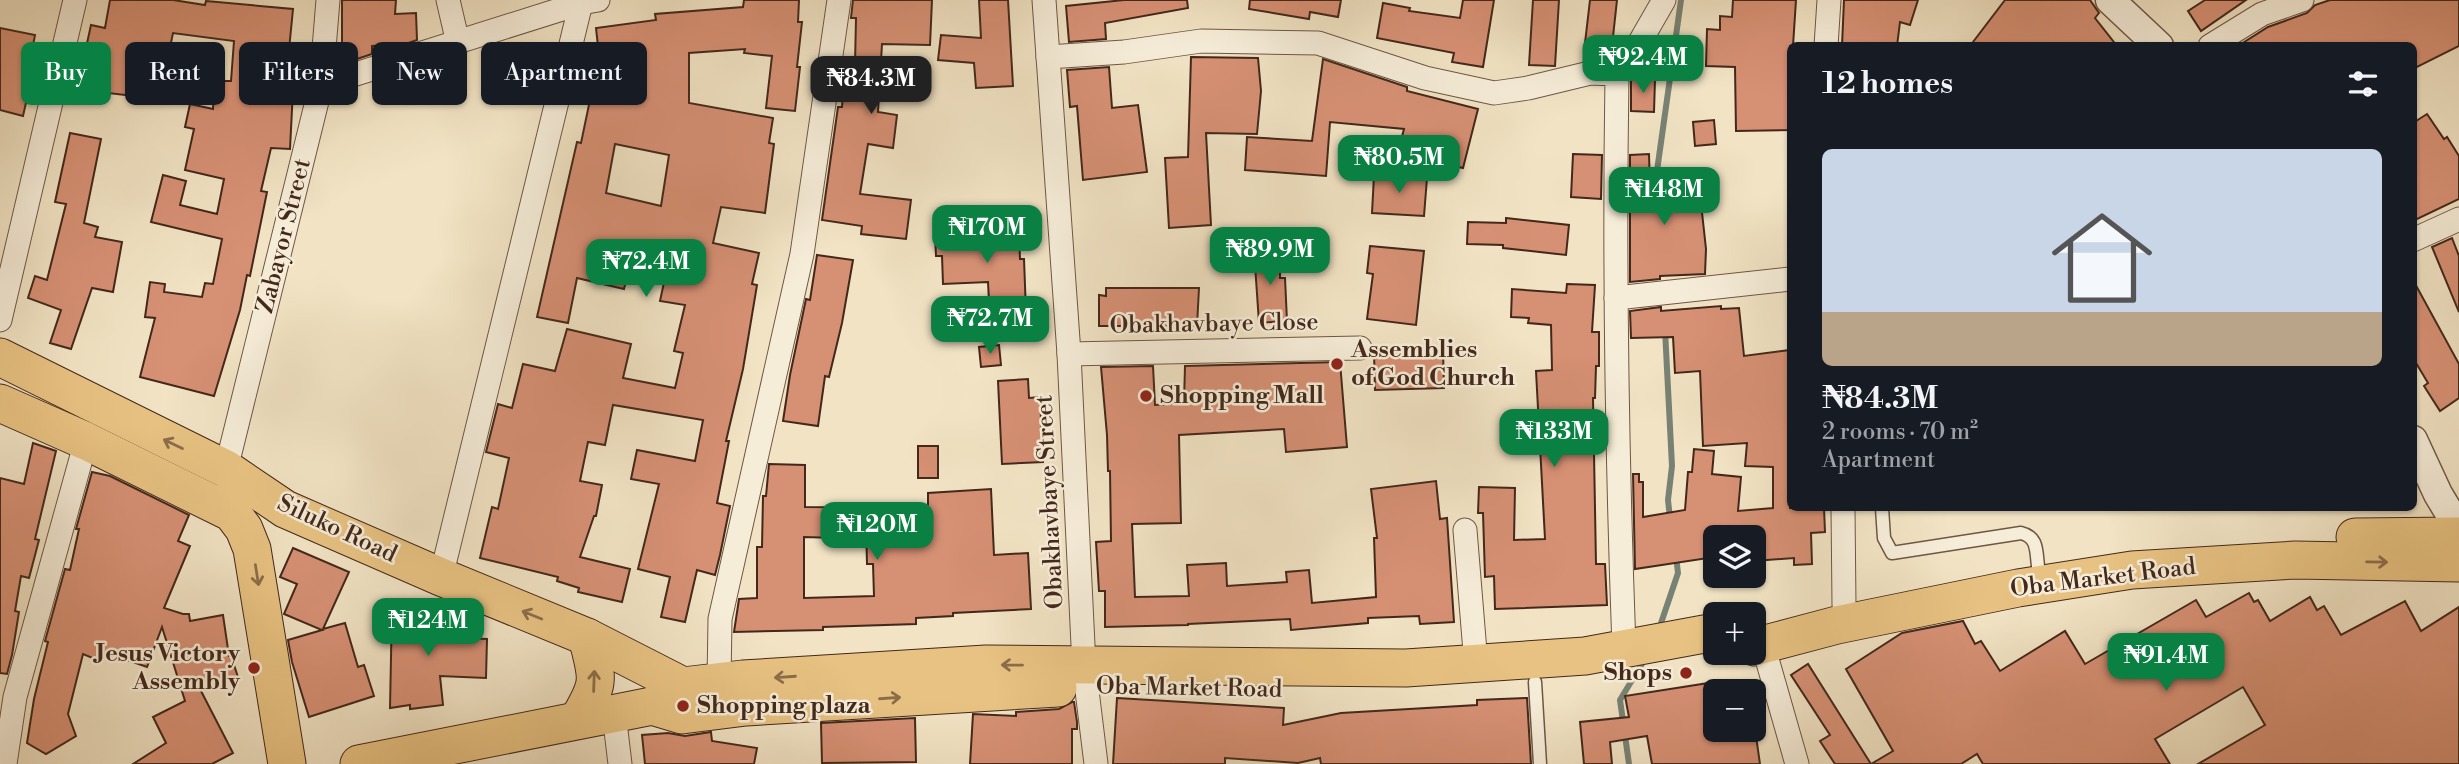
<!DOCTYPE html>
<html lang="en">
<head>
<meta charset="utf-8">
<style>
  :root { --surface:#171b24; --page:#242831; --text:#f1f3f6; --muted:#9ea1a6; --accent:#0b8043 }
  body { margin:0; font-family:"Libre Bodoni",serif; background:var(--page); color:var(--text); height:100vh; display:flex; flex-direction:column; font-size:26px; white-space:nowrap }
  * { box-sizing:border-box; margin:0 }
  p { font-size:23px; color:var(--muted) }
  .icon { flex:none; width:38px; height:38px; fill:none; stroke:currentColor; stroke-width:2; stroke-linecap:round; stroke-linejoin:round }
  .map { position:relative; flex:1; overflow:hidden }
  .panel { position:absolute; left:1787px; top:42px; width:630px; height:469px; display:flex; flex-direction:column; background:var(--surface); border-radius:10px; box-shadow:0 2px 5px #0004 }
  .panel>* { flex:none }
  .hud { position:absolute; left:21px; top:42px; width:665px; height:63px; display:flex; gap:14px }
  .controls { position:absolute; left:1703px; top:525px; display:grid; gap:14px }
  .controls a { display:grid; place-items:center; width:63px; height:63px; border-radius:10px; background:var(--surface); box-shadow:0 2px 5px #0004; font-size:35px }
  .price { position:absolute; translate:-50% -60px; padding:0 16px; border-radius:14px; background:var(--accent); color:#fff; font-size:23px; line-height:46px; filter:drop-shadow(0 2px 4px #0008) }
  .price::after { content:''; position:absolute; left:50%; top:42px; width:21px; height:16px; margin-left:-10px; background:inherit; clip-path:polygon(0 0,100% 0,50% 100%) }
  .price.current { background:#222; color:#fff }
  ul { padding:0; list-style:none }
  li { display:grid; align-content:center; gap:14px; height:371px; padding:0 35px }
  li span { display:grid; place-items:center; height:217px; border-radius:10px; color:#555 }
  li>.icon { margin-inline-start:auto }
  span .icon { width:126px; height:126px; fill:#fffc; stroke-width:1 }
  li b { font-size:30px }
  h2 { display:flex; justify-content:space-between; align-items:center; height:84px; padding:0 35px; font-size:30px }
  .chip { padding:0 24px; border-radius:10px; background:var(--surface); box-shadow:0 2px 5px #0004; font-size:24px; line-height:63px }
  .chip.current { background:var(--accent); color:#fff }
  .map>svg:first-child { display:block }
</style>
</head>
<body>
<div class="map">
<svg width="2459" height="764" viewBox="0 0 2459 764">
  <rect width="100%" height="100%" fill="#f1e3c4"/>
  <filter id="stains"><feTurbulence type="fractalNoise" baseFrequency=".00286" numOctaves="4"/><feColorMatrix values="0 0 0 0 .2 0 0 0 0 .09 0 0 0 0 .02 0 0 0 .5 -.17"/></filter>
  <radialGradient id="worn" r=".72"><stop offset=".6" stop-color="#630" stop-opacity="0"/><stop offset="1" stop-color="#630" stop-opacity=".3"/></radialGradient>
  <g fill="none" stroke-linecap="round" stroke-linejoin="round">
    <!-- stream -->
    <g stroke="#788274" stroke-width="6">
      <path d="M 1657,193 L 1656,178 L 1681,0"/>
      <path d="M 1665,330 L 1672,466 L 1668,500 L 1670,518"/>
      <path d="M 1659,629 L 1678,573 L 1676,556"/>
      <path d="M 1629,764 L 1620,700 L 1643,662"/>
    </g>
  </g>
  <!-- building -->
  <g fill="#d69074" stroke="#43281b" stroke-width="2" fill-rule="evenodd">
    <path d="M 110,0 L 173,0 L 205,5 L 206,1 L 293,9 L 287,70 L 294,70 L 290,149 L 271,148 L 261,191 L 267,192 L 250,276 L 247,275 L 240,310 L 214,396 L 140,377 L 155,318 L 145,317 L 150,282 L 165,284 L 164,292 L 202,297 L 205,283 L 213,284 L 222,239 L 151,222 L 163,175 L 186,181 L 180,205 L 217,214 L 224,179 L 185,170 L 194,129 L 185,127 L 190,104 L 213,109 L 214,81 L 231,81 L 234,41 L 173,33 L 169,52 L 148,48 L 142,97 L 74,89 L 79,47 L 86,48 L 91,25 L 105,28 Z"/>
    <path d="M 342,0 L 396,0 L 395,14 L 416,13 L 417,40 L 403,45 L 372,46 L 372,54 L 357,59 L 342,60 Z"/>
    <path d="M 744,0 L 799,0 L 798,22 L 802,22 L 797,67 L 800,67 L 795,111 L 766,108 L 772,56 L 744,53 L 745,49 L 689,53 L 689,103 L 773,118 L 769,143 L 774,144 L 765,213 L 721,207 L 713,243 L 759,253 L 752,284 L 757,285 L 743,369 L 726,441 L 729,441 L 717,503 L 730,506 L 720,555 L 715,575 L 697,570 L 685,622 L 661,617 L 670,577 L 638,569 L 659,484 L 631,479 L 637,450 L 695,461 L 703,420 L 613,405 L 605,445 L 588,442 L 580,481 L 602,485 L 596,516 L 594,516 L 580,557 L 630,569 L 622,602 L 578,592 L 579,588 L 557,581 L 558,577 L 480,558 L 492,507 L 498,509 L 509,458 L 486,452 L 498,404 L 512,408 L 523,364 L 555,371 L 567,329 L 631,344 L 623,378 L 675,388 L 683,353 L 674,351 L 685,305 L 660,301 L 671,250 L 636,241 L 624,289 L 577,278 L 568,323 L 537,317 L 577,142 L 581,143 L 591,95 L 598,96 L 600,64 L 596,28 L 656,20 L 655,14 L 743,7 ZM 615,144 L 669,155 L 661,206 L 606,193 Z"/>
    <path d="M 853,0 L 932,0 L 930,45 L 882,44 L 878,112 L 897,115 L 893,148 L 868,144 L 860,194 L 911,200 L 906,239 L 861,234 L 862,226 L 822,220 L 838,107 L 842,107 L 845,63 L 855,64 L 856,18 L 851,18 Z"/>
    <path d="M 979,0 L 1008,0 L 1013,86 L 976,88 L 974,63 L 938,60 L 941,35 L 981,38 Z"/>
    <path d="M 1124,0 L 1187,0 L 1188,8 L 1105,23 L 1106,39 L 1069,42 L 1066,6 Z"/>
    <path d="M 1250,0 L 1341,0 L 1338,17 L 1310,12 L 1309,19 L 1249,9 Z"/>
    <path d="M 1463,0 L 1494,0 L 1483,67 L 1452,62 L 1454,53 L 1377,38 L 1383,3 L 1410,8 L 1409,11 L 1460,18 Z"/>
    <path d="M 1533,0 L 1559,0 L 1555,66 L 1529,65 Z"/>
    <path d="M 1590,0 L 1617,0 L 1612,46 L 1585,43 Z"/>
    <path d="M 1733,0 L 1796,0 L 1793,46 L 1790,46 L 1790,130 L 1736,131 L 1735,67 L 1706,66 L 1707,29 L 1720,30 L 1720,16 L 1732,17 Z"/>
    <path d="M 1844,0 L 1918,0 L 1910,25 L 1900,22 L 1897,46 L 1842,46 Z"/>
    <path d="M 2005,0 L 2090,0 L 2099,13 L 2095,18 L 2117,46 L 1970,46 Z"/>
    <path d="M 2205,0 L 2246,0 L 2201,31 L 2188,11 Z"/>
    <path d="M 2330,0 L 2459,0 L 2459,46 L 2413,69 L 2413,46 L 2238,46 L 2268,27 L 2307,13 L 2315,5 Z"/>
    <path d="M 0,28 L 35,35 L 24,93 L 28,94 L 23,116 L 0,110 Z"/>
    <path d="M 1191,57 L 1258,58 L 1261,91 L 1257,134 L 1206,133 L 1211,225 L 1169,228 L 1165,158 L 1188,157 Z"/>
    <path d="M 1323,59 L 1407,87 L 1407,91 L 1478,109 L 1463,168 L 1427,160 L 1429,151 L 1400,144 L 1404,129 L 1330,122 L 1326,176 L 1245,170 L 1247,137 L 1312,141 Z"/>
    <path d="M 1109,67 L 1112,108 L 1138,105 L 1147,172 L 1083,180 L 1077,106 L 1070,107 L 1067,70 Z"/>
    <path d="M 1631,78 L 1655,79 L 1654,112 L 1631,111 Z"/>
    <path d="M 2427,114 L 2444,139 L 2447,137 L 2459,156 L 2459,199 L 2413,221 L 2413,123 Z"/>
    <path d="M 1714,120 L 1716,144 L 1695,146 L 1693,122 Z"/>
    <path d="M 70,133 L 101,139 L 84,223 L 98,227 L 95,237 L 122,242 L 113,292 L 92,288 L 71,349 L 50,343 L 61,310 L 28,298 L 35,276 L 47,280 L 66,204 L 55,202 Z"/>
    <path d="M 1573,154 L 1602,155 L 1601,199 L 1571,197 Z"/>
    <path d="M 1649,154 L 1650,187 L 1699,185 L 1706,249 L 1705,274 L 1660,276 L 1660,279 L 1630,282 L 1630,155 Z"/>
    <path d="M 1374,175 L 1427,178 L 1424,216 L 1372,213 Z"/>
    <path d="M 1018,211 L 1020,259 L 1024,259 L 1027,339 L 991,341 L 988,282 L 943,284 L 942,256 L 936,256 L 934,216 Z"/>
    <path d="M 1506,218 L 1569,225 L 1566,255 L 1503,248 L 1503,245 L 1467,244 L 1468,222 L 1506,223 Z"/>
    <path d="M 2452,238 L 2459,256 L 2459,312 L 2432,247 Z"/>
    <path d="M 1370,246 L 1424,251 L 1416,325 L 1367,319 L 1373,274 L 1367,273 Z"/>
    <path d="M 1254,250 L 1280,250 L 1280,278 L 1285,278 L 1287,321 L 1259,323 Z"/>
    <path d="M 817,255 L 853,260 L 842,323 L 829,377 L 825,376 L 818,426 L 783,421 L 790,375 L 806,299 L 810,300 Z"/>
    <path d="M 2413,280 L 2459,364 L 2459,398 L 2440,411 L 2424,386 L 2428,383 L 2413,358 Z"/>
    <path d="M 1567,284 L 1595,285 L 1592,332 L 1599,332 L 1599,366 L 1596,366 L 1595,398 L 1593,398 L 1596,564 L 1605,564 L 1607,605 L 1495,609 L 1494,576 L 1485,577 L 1483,513 L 1478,513 L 1479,487 L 1515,488 L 1514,540 L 1545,539 L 1536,371 L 1552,370 L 1551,325 L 1528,323 L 1529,318 L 1511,317 L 1512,289 L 1566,293 Z"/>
    <path d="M 1106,288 L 1199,288 L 1197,326 L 1099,326 L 1099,295 L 1106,296 Z"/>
    <path d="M 1721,306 L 1721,309 L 1739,308 L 1744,356 L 1790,350 L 1790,508 L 1824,508 L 1825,532 L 1811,533 L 1812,564 L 1794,565 L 1794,558 L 1754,561 L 1754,531 L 1718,534 L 1719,537 L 1715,537 L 1715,557 L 1635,569 L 1633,474 L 1639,474 L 1639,482 L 1643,482 L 1643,517 L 1685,510 L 1688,472 L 1692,472 L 1694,449 L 1714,451 L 1712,474 L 1741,477 L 1738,511 L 1773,508 L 1773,467 L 1745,466 L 1747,443 L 1703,446 L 1700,371 L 1675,373 L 1673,337 L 1631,338 L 1630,311 L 1661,307 L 1661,311 Z"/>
    <path d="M 999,345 L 1001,365 L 981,367 L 979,347 Z"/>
    <path d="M 1443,350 L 1444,388 L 1375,390 L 1374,353 Z"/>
    <path d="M 1340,362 L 1347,447 L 1286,452 L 1284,429 L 1179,435 L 1181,523 L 1132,524 L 1135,597 L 1189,596 L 1187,565 L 1226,563 L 1227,586 L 1287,582 L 1286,572 L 1309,570 L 1312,603 L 1376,597 L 1374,538 L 1377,538 L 1371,489 L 1436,481 L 1440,519 L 1447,518 L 1454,622 L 1420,624 L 1419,616 L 1368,618 L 1368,623 L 1291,630 L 1290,619 L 1188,624 L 1188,625 L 1105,627 L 1105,591 L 1099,591 L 1096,542 L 1111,541 L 1110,471 L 1108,471 L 1107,435 L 1101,367 L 1153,366 L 1155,405 L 1184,403 L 1185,366 Z"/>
    <path d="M 1028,379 L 1029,398 L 1040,397 L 1043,462 L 1002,464 L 998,381 Z"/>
    <path d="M 33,443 L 56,451 L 35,539 L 39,540 L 29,578 L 21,576 L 15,611 L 19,612 L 12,655 L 7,674 L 0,673 L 0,478 L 24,484 Z"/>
    <rect x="918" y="446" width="20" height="32"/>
    <path d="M 769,464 L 805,465 L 805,507 L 928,508 L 928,493 L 991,489 L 994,555 L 1028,553 L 1031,609 L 953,613 L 953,616 L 916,618 L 916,624 L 823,627 L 823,630 L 734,632 L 739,599 L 757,598 L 757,547 L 762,547 L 763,496 L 766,496 ZM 836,523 L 866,523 L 867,564 L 873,564 L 874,596 L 804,598 L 804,537 L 836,538 Z"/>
    <path d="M 92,472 L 110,476 L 189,515 L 178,541 L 190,546 L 164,608 L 183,614 L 189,614 L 190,621 L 223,615 L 229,656 L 231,656 L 238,677 L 200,689 L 233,753 L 212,764 L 133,764 L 166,743 L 153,717 L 185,701 L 162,627 L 147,667 L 104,652 L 100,661 L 83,654 L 68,714 L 76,736 L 46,754 L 27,743 L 34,699 L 48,642 L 45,641 L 65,569 L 70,570 L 79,529 L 76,529 Z"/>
    <path d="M 293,548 L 349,572 L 323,629 L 345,623 L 358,667 L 364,665 L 374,696 L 309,717 L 292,662 L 288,640 L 322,630 L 284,614 L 297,584 L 280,577 Z"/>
    <path d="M 2249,593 L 2254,602 L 2258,600 L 2270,621 L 2310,597 L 2317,610 L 2324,606 L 2341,635 L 2405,601 L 2421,631 L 2459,607 L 2459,764 L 2198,764 L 2265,725 L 2243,687 L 2155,739 L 2170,764 L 1983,764 L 1977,754 L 1961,764 L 1835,764 L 1820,741 L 1830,735 L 1791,675 L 1808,664 L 1871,764 L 1893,751 L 1846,669 L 1902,633 L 1963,621 L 1975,644 L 1981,641 L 2000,671 L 2065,631 L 2085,664 L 2196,600 L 2206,617 Z"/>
    <path d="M 392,607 L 438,608 L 437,637 L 487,639 L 486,678 L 440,676 L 443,705 L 410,709 L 410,705 L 390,708 Z"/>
    <path d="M 1715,682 L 1715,736 L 1755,729 L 1760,764 L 1652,764 L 1647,736 L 1610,742 L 1612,764 L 1584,764 L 1580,722 L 1629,717 L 1625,696 Z"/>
    <path d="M 1117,698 L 1284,708 L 1283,725 L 1341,713 L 1477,705 L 1477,700 L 1527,698 L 1531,764 L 1321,764 L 1320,758 L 1298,763 L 1225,758 L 1225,764 L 1113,764 Z"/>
    <path d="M 1072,702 L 1074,702 L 1077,722 L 1077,729 L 1072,729 L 1072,764 L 970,764 L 973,714 L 1016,716 L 1016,712 L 1059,709 Z"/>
    <path d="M 915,718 L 916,762 L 822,763 L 821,723 Z"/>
    <path d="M 711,732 L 712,741 L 757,748 L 754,764 L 645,764 L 642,735 L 668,733 L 685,736 Z"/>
  </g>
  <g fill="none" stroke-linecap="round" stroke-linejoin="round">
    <defs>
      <g id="service">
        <path d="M 1882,508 L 1884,538 L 1892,553 L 2021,533 C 2038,537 2036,551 2038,566"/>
        <path d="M 1535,682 L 1540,764"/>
      </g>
      <g id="minor">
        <path d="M 448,0 L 458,43"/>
        <path d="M 1044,0 L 1069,354 L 1084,666 L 1096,764"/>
        <path d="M 1826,46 L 1829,0"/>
        <path d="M 2210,46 L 2262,14 L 2302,0"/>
        <path d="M 1048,57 L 1124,52 L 1201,41 L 1318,43 L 1425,78 L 1494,93 L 1528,88 L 1590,73 L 1617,74 C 1614,265 1617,457 1624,648"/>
        <path d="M 1617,74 L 1637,47 L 1664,0"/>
        <path d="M 321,85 L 581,3 L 598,0"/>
        <path d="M 2413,240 L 2459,219"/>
        <path d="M 1616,298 L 1790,279"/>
        <path d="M 0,320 L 75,0"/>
        <path d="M 1069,354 L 1360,348"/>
        <path d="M 226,469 L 321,85 L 328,0"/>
        <path d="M 1843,508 L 1844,605"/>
        <path d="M 1465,530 L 1476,664"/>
        <path d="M 441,577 L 581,3"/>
        <path d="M 1763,645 L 1797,764"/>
        <path d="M 719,682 L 720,619 L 802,254 L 839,0"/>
        <path d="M 614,714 L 620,764"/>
        <path d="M 5,764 L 15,697 L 86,441"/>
      </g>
      <g id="tertiary">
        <path d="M 2110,0 L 2159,46"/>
        <path d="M 2413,440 L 2438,494 L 2459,529"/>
      </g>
      <g id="primary">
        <path d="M 0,357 L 226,469 L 285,509 L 441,577 L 587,637 L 683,686"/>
        <path d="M 0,403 L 86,441 L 232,513 L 244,529 L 252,549 L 287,764"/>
        <path d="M 2355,537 L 2459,536"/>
        <path d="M 1754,647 L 1837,625 L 2018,588 L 2132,570 L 2295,560 L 2459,563"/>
        <path d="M 652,706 L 682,715 L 746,707 L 1058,688"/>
        <path d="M 578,720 C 601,681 598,680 587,637"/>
        <path d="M 359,764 L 652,706 L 683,686 L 743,679 L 986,664 L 1406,668 L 1585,656 L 1715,632"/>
      </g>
    </defs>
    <!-- service casing -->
    <use href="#service" stroke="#6e5745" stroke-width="15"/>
    <!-- minor casing -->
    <use href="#minor" stroke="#6e5745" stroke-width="25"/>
    <!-- tertiary casing -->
    <use href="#tertiary" stroke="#6e5745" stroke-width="31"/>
    <!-- primary casing -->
    <use href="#primary" stroke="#43281b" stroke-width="39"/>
    <!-- service -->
    <use href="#service" stroke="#f6edd9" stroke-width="12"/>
    <!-- minor -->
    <use href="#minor" stroke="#f6edd9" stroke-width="23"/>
    <!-- tertiary -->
    <use href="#tertiary" stroke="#f6edd9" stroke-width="28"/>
    <!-- primary -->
    <use href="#primary" stroke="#e8c282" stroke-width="37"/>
  </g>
  <!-- one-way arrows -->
  <defs><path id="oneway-shaft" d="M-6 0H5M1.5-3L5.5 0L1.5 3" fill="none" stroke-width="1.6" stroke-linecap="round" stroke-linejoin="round" transform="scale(1.75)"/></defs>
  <g stroke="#8d6d49">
    <use href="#oneway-shaft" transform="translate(173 444) rotate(-154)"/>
    <use href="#oneway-shaft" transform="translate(2377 562) rotate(1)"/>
    <use href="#oneway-shaft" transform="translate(257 575) rotate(81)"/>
    <use href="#oneway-shaft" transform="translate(532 615) rotate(-158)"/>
    <use href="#oneway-shaft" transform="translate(1012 665) rotate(-179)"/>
    <use href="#oneway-shaft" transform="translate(785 677) rotate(176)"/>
    <use href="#oneway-shaft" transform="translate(594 681) rotate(-88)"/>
    <use href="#oneway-shaft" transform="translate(890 698) rotate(-4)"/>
  </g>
  <!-- markers -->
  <g fill="#8f2418" stroke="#f6edd9" stroke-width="2.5">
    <circle cx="1337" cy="364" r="7"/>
    <circle cx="1146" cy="396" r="7"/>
    <circle cx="254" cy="668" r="7"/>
    <circle cx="1686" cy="673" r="7"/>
    <circle cx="683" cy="706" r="7"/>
  </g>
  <g text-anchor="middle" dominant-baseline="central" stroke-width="5" stroke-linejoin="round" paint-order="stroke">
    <!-- street labels -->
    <g font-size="24" fill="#43281b" stroke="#f6edd9">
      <text transform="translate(284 236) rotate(-76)">Zabayor Street</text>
      <text transform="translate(1214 324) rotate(-1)">Obakhavbaye Close</text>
      <text transform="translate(1050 502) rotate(-93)">Obakhavbaye Street</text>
      <text transform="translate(337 529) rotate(25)">Siluko Road</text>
      <text transform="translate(2103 578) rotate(-7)">Oba Market Road</text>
      <text transform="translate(1189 688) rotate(1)">Oba Market Road</text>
    </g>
    <!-- poi labels -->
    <g font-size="24" font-weight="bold" fill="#43281b" stroke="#f6edd9" text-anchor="start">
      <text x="1351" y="350">Assemblies<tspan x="1351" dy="28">of God Church</tspan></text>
      <text x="1160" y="396">Shopping Mall</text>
      <text x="240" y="654" text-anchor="end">Jesus Victory<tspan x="240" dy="28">Assembly</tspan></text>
      <text x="1672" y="673" text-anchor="end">Shops</text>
      <text x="697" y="706">Shopping plaza</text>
    </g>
  </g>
  <rect width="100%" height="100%" filter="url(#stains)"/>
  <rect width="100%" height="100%" fill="url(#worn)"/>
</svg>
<div class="controls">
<a><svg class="icon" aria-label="layers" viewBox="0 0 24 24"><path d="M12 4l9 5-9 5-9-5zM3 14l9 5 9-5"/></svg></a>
<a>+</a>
<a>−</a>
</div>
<b class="price" style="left:1643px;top:95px">₦92.4M</b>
<b class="price current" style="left:871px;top:116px">₦84.3M</b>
<b class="price" style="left:1399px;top:195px">₦80.5M</b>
<b class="price" style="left:1664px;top:227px">₦148M</b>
<b class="price" style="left:987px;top:265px">₦170M</b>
<b class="price" style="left:1270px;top:287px">₦89.9M</b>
<b class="price" style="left:646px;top:299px">₦72.4M</b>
<b class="price" style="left:990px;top:356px">₦72.7M</b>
<b class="price" style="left:1554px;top:469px">₦133M</b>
<b class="price" style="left:877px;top:562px">₦120M</b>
<b class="price" style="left:428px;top:658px">₦124M</b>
<b class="price" style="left:2166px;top:693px">₦91.4M</b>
<div class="hud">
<a class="chip current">Buy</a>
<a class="chip">Rent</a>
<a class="chip">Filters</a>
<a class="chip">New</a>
<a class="chip">Apartment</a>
</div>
<section class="panel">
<h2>12 homes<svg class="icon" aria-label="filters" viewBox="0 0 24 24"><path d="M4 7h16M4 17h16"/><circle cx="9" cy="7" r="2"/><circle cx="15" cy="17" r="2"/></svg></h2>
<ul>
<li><span style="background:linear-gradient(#c9d6e8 75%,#b9a48a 0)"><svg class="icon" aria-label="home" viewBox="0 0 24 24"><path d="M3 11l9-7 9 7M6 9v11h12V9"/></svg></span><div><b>₦84.3M</b><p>2 rooms · 70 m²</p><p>Apartment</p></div></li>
</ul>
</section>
</div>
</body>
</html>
